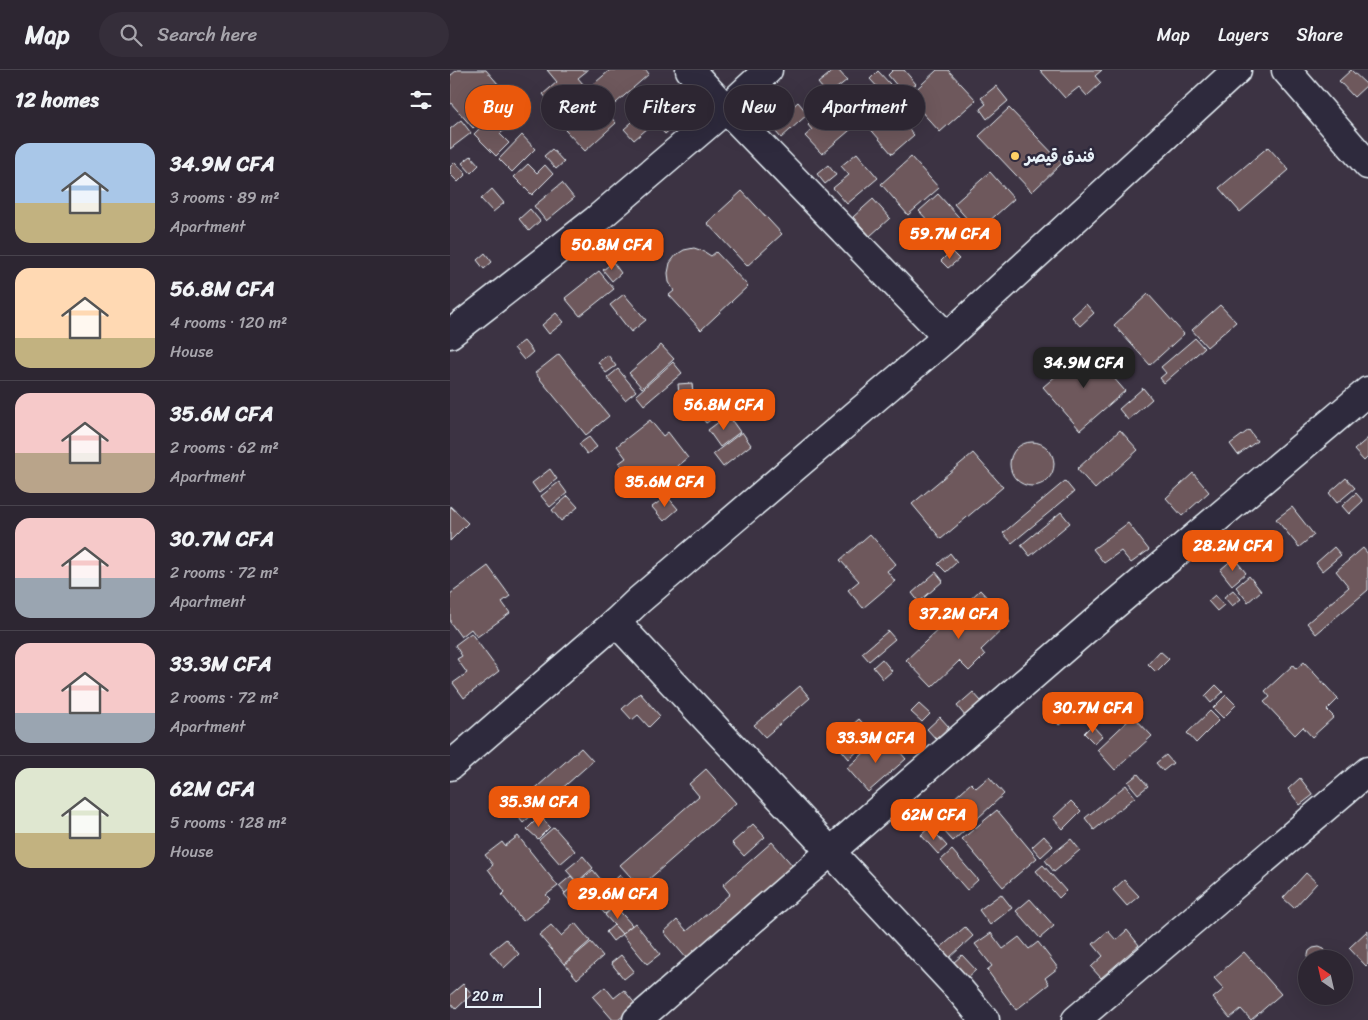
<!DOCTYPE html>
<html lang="en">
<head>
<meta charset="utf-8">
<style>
  :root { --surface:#2d2632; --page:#352e3a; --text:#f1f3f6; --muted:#a7a5ac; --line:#48434d; --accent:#ea580c }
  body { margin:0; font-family:Sriracha,"Playpen Sans Arabic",sans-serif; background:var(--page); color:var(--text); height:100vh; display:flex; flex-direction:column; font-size:19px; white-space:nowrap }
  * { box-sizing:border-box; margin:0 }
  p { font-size:16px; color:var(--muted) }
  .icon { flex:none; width:28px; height:28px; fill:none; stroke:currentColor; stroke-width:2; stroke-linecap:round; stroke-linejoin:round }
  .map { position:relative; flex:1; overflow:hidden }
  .details { display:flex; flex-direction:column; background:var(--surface); width:450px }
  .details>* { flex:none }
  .banner { position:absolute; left:15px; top:15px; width:475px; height:45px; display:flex; gap:10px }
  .needle { width:32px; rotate:326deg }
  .controls { position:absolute; left:848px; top:880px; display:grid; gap:10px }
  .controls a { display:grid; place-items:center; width:55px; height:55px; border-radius:50%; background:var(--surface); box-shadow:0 5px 20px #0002,0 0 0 1px var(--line); font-size:25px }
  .scale { position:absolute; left:15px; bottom:12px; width:76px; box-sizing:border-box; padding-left:5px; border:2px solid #e8f1f8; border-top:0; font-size:14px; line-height:18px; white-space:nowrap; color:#e8f1f8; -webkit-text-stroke:4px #2f2a3d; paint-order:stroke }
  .price { position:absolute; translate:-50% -42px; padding:0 11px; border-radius:10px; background:var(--accent); color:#fff; font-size:16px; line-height:32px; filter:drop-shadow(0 1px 2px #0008) }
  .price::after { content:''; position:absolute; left:50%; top:30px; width:15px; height:11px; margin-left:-8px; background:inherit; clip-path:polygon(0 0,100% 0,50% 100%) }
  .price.on { background:#222; color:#fff }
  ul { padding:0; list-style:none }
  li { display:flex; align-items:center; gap:15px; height:125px; padding:0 15px }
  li+li { border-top:1px solid var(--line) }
  li span { display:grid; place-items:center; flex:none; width:140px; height:100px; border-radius:15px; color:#555 }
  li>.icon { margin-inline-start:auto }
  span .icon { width:60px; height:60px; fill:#fffc; stroke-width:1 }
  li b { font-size:21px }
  h2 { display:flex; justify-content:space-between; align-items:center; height:60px; padding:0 15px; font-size:21px }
  .tag { padding:0 18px; border-radius:22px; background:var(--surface); box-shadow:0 5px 20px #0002,0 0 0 1px var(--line); font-size:18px; line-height:45px }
  .tag.on { background:var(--accent); color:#fff }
  header { display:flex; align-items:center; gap:30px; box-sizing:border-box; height:70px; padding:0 25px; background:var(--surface); border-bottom:1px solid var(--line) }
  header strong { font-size:24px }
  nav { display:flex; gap:28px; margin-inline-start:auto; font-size:18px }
  .search { width:350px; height:45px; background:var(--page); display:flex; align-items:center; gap:12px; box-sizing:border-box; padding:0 18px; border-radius:28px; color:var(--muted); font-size:19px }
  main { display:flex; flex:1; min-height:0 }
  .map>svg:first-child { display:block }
</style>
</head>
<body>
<header>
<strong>Map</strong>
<div class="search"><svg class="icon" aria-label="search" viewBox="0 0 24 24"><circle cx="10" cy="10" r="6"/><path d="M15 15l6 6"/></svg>Search here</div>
<nav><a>Map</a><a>Layers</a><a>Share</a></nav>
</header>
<main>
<section class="details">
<h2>12 homes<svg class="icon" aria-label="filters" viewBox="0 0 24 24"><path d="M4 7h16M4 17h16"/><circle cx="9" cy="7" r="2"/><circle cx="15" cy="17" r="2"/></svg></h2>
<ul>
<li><span style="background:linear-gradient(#a9c7e8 60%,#c2b280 0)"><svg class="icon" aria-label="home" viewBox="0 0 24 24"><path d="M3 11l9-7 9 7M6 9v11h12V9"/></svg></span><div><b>34.9M CFA</b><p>3 rooms · 89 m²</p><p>Apartment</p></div></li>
<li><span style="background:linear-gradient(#ffd9b3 70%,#c2b280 0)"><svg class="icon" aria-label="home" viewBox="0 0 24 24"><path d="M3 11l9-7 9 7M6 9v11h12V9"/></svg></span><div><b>56.8M CFA</b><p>4 rooms · 120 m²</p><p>House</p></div></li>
<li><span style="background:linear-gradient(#f6c9c9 60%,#b9a48a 0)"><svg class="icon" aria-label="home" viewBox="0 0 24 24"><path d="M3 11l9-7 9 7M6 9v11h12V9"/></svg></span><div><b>35.6M CFA</b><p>2 rooms · 62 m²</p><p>Apartment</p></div></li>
<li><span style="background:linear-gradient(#f6c9c9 60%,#9aa5b1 0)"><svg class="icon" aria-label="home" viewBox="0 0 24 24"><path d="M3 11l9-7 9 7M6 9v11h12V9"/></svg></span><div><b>30.7M CFA</b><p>2 rooms · 72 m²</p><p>Apartment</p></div></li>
<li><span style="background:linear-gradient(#f6c9c9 70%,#9aa5b1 0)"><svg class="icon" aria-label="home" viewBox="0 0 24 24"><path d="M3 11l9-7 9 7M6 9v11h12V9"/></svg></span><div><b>33.3M CFA</b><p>2 rooms · 72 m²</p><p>Apartment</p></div></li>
<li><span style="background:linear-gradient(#dfe7d0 65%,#c2b280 0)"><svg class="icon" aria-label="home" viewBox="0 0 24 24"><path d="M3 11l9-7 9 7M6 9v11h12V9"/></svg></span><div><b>62M CFA</b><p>5 rooms · 128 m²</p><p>House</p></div></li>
</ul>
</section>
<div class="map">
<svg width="918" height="950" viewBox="0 0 918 950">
  <rect width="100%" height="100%" fill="#3c3343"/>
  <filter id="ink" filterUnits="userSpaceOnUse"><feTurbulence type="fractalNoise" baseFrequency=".02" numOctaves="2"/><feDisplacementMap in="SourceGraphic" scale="10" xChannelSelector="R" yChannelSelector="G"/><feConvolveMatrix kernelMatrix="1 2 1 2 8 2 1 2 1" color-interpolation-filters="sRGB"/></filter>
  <g filter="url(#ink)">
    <!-- building -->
    <g fill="#6e595b" stroke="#e8f1f8">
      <path d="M 7,0 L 36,0 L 49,15 L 24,37 L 34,48 L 23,58 L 0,32 L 0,6 Z"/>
      <path d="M 97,0 L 138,0 L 128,8 L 144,27 L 134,35 L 127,27 L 115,37 L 110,30 L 103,36 L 93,24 L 107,12 Z"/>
      <path d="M 160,0 L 196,0 L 199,4 L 158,40 L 139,18 Z"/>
      <path d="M 384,0 L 388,0 L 397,10 L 378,25 L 368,13 Z"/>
      <path d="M 443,0 L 454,0 L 466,14 L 454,24 L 438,5 Z"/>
      <path d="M 487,0 L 498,0 L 526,30 L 490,62 L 458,27 Z"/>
      <path d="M 590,0 L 652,0 L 645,6 L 651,13 L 637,26 L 629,17 L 615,28 Z"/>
      <path d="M 901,0 L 917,15 L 904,27 L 889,11 Z"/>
      <path d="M 428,1 L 440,14 L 432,22 L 420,9 Z"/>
      <path d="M 210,14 L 237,45 L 215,64 L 205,52 L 184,70 L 174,59 L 189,46 L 186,43 L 200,31 L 196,27 Z"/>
      <path d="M 546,16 L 558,31 L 537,49 L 530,39 L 536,34 L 531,28 Z"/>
      <path d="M 448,21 L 467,43 L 454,54 L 464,65 L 442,84 L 405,41 L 425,24 L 433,34 Z"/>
      <path d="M 386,30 L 406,55 L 372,84 L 355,66 L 362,60 L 358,55 Z"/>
      <path d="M 146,31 L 166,53 L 135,81 L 115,60 Z"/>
      <path d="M 57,32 L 64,40 L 58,47 L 63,52 L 50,64 L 59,73 L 46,86 L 24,64 Z"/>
      <path d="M 348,32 L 358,44 L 331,68 L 321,56 Z"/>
      <path d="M 559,38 L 612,93 L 582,122 L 529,66 Z"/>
      <path d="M 11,50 L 21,63 L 0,79 L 0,59 Z"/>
      <path d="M 72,65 L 85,79 L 62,102 L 49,89 Z"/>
      <path d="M 818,77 L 839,100 L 790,142 L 769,118 Z"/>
      <path d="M 102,79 L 114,92 L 106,99 L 94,86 Z"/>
      <path d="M 407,83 L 428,108 L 397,134 L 383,118 L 399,105 L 391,96 Z"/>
      <path d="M 21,86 L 29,95 L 21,103 L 12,93 Z"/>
      <path d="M 461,87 L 489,118 L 458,145 L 431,114 Z"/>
      <path d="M 5,92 L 16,104 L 8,112 L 0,104 L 0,97 Z"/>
      <path d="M 78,94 L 87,103 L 95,95 L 103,104 L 82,125 L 64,107 Z"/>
      <path d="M 378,95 L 386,105 L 375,114 L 367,104 Z"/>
      <path d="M 540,102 L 564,129 L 528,161 L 504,134 Z"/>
      <path d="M 112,113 L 124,128 L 96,151 L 84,136 Z"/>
      <path d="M 42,119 L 54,133 L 43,142 L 31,129 Z"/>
      <path d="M 292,121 L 332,164 L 297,196 L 257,153 Z"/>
      <path d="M 488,124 L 525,165 L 507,182 L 469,141 Z"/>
      <path d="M 423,129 L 440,148 L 420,166 L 403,147 Z"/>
      <path d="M 80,139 L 90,151 L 79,161 L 69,149 Z"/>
      <path d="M 244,178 L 253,181 L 261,186 L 266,182 L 298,216 L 251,260 L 219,225 L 224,221 L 219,212 L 218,203 L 220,193 L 226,185 L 234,180 Z"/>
      <path d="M 501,181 L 509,189 L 498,198 L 491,191 Z"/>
      <path d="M 35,183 L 42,192 L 34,199 L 27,190 Z"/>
      <path d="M 163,192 L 171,203 L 162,211 L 153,200 Z"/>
      <path d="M 149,201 L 164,219 L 130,246 L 115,228 Z"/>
      <path d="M 174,224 L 196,250 L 181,262 L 160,235 Z"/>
      <path d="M 698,224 L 734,264 L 700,295 L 664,255 Z"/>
      <path d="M 636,234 L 644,243 L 630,256 L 622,247 Z"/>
      <path d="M 770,235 L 786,252 L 757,277 L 742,260 Z"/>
      <path d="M 106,243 L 114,252 L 99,264 L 92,255 Z"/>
      <path d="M 745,268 L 754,278 L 714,313 L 710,308 L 716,303 L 711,297 Z"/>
      <path d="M 74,271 L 83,282 L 74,290 L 64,278 Z"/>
      <path d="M 211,275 L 224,289 L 192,318 L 179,303 Z"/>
      <path d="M 638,278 L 675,321 L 630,360 L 593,317 Z"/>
      <path d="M 109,284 L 159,346 L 136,365 L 85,303 Z"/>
      <path d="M 158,285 L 166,296 L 156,303 L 148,292 Z"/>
      <path d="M 223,292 L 232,303 L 194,335 L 186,325 Z"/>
      <path d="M 168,299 L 186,321 L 175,330 L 157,308 Z"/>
      <path d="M 242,313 L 243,324 L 229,324 L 228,314 Z"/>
      <path d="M 693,318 L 702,329 L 678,350 L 669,339 Z"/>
      <path d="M 259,326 L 271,343 L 256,353 L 244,337 Z"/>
      <path d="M 278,345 L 290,362 L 270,377 L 258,360 Z"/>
      <path d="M 200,350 L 213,366 L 218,362 L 238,388 L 214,407 L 216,411 L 202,422 L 192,408 L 185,414 L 169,393 L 176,388 L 167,376 Z"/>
      <path d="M 670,360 L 688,380 L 645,419 L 627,399 Z"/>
      <path d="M 799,360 L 807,371 L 788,385 L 780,374 Z"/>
      <path d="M 292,362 L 301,375 L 273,397 L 263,384 Z"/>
      <path d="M 139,367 L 147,377 L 137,384 L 129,374 Z"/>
      <path d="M 918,368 L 918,387 L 914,391 L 904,380 Z"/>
      <circle cx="582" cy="394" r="22"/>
      <path d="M 523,383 L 553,417 L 491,469 L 462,434 Z"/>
      <path d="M 100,399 L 107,409 L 89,423 L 82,413 Z"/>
      <path d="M 743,403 L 759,422 L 732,446 L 716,428 Z"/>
      <path d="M 896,408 L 905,418 L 887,433 L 879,423 Z"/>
      <path d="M 615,411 L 624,422 L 562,473 L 553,463 Z"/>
      <path d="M 109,412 L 117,423 L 100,437 L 91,426 Z"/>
      <path d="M 906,423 L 913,431 L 899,444 L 892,436 Z"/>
      <path d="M 118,426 L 128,437 L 111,451 L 102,440 Z"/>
      <path d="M 217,426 L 228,439 L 214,451 L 202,437 Z"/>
      <path d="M 0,436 L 18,453 L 0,471 Z"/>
      <path d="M 842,437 L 864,465 L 849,477 L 826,449 Z"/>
      <path d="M 611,442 L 620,453 L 580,486 L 571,475 Z"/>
      <path d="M 678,453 L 699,480 L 681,493 L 671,481 L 654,493 L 643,479 Z"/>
      <path d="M 420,464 L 446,494 L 437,501 L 445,511 L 413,538 L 398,520 L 409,511 L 390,490 Z"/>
      <path d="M 884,477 L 891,485 L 872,501 L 866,493 Z"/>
      <path d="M 913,478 L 918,484 L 918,520 L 866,564 L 857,553 L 899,517 L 886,501 Z"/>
      <path d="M 500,483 L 507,492 L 496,502 L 488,494 Z"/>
      <path d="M 784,488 L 796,503 L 782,515 L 770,500 Z"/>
      <path d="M 38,496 L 60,526 L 52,532 L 60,543 L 27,567 L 21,559 L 11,567 L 0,552 L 0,524 Z"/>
      <path d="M 486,502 L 493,511 L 469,532 L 462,523 Z"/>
      <path d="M 799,506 L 811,521 L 798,532 L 786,517 Z"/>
      <path d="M 530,520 L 560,552 L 531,580 L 535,585 L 519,601 L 509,591 L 482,617 L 456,590 Z"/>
      <path d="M 783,520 L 791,529 L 782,536 L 774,527 Z"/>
      <path d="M 765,525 L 774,535 L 767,541 L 758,531 Z"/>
      <path d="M 438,561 L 445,569 L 419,591 L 412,583 Z"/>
      <path d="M 21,563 L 49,601 L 14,628 L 3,613 L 17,603 L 7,589 L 12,586 L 5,575 Z"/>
      <path d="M 710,581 L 719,589 L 706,602 L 698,594 Z"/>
      <path d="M 432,589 L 442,601 L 433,609 L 423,597 Z"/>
      <path d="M 854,592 L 888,629 L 877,640 L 884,647 L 862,667 L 853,657 L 845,665 L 814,632 L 820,627 L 815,621 L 843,595 L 846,599 Z"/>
      <path d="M 766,615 L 773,622 L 761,633 L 755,626 Z"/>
      <path d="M 350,616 L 360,628 L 315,667 L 304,655 Z"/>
      <path d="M 523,622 L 531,631 L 515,646 L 507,636 Z"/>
      <path d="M 190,623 L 210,646 L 199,657 L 188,645 L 182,650 L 172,639 Z"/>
      <path d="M 625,625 L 633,636 L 609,655 L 601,645 Z"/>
      <path d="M 776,625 L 786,635 L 773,648 L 763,638 Z"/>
      <path d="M 469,634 L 480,644 L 472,652 L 461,642 Z"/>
      <path d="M 760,641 L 769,650 L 746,673 L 737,663 Z"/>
      <path d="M 683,646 L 702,666 L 665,700 L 647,680 Z"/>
      <path d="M 490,647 L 499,657 L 486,669 L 477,659 Z"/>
      <path d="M 409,649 L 424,666 L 399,689 L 384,671 Z"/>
      <path d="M 642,655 L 652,666 L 644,673 L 634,663 Z"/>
      <path d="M 438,668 L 456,689 L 418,722 L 397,698 L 423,675 L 426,678 Z"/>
      <path d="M 131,678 L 143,691 L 73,753 L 62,739 Z"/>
      <path d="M 716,685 L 723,693 L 713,701 L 706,693 Z"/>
      <path d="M 256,699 L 286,733 L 190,817 L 170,795 L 249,726 L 239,714 Z"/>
      <path d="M 688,704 L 698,716 L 688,724 L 678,712 Z"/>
      <path d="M 539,707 L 554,724 L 503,771 L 482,748 L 521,713 L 526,718 Z"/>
      <path d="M 850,708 L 863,725 L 850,735 L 838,719 Z"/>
      <path d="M 676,715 L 685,727 L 644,760 L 635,748 Z"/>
      <path d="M 621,731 L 631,741 L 613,759 L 603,748 Z"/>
      <path d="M 547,740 L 587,788 L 553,817 L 512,769 Z"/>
      <path d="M 90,746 L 100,757 L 88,769 L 77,759 Z"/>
      <path d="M 303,754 L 315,767 L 294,786 L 282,773 Z"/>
      <path d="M 104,757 L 125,781 L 110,794 L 89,770 Z"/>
      <path d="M 480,757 L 497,776 L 488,784 L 471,765 Z"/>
      <path d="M 68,766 L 108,816 L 96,825 L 100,829 L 73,851 L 52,825 L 55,822 L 38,799 L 43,795 L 35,785 L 52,772 L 55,776 Z"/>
      <path d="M 594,766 L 603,776 L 591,787 L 582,777 Z"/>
      <path d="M 621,769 L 630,780 L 604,802 L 595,790 Z"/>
      <path d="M 322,772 L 343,796 L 237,889 L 214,862 L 227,850 L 237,861 L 280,824 L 273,815 Z"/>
      <path d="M 502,780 L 528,810 L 517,820 L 491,790 Z"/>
      <path d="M 133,786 L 143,798 L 127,812 L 116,800 Z"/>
      <path d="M 593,795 L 616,821 L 609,828 L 586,801 Z"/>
      <path d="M 143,800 L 156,816 L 140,829 L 127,813 Z"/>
      <path d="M 856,803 L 867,813 L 844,838 L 833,828 Z"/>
      <path d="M 170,805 L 183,820 L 155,844 L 143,830 Z"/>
      <path d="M 121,806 L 127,813 L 115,823 L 109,816 Z"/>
      <path d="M 674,810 L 689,826 L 677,836 L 663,820 Z"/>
      <path d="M 126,814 L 135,825 L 123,835 L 114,824 Z"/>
      <path d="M 551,824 L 562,838 L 540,855 L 529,840 Z"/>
      <path d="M 580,829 L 604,856 L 590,868 L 566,841 Z"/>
      <path d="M 165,836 L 182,855 L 172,864 L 155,845 Z"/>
      <path d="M 125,853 L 140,871 L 114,894 L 89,865 L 101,855 L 111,866 Z"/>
      <path d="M 185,853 L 210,884 L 197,894 L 172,864 Z"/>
      <path d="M 164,855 L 172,864 L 163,871 L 156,862 Z"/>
      <path d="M 515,857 L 523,866 L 499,888 L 490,878 Z"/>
      <path d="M 677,860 L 689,875 L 651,908 L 641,897 L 653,886 L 643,874 L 658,861 L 666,870 Z"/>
      <path d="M 918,860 L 918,894 L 916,896 L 899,878 Z"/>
      <path d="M 541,863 L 553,879 L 569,867 L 579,879 L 588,872 L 608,898 L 595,908 L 599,914 L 566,940 L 537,900 L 542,896 L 525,874 Z"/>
      <path d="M 56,869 L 69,884 L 54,898 L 40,882 Z"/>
      <path d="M 141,872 L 153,886 L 127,909 L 115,894 Z"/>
      <path d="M 869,877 L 874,879 L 878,884 L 879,889 L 857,889 L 859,881 L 863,878 Z"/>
      <path d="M 794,882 L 831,924 L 801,950 L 791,939 L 780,948 L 763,928 L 774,919 L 764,908 Z"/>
      <path d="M 171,885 L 184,901 L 174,909 L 161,893 Z"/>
      <path d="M 512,885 L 526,900 L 517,908 L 503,893 Z"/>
      <path d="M 13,914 L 22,924 L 6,939 L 0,932 L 0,925 Z"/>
      <path d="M 155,917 L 164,928 L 174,920 L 186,935 L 168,950 L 163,950 L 143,927 Z"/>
    </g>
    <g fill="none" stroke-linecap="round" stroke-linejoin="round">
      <defs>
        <g id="minor">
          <path d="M 240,0 L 276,39 L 497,267"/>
          <path d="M 836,0 L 918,95"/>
          <path d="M 0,264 L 146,150 L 276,39 L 318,0"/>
          <path d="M 166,552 L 508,918 L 535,950"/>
          <path d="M 0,696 L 166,552 L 188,531 L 497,267 L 787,0"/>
          <path d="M 187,950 L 656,542 L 918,321"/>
          <path d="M 626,950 L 918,701"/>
        </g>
      </defs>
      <!-- minor casing -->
      <use href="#minor" stroke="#e8f1f8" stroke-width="31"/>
      <!-- minor -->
      <use href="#minor" stroke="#2f2a3d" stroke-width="28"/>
    </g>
  </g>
  <!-- markers -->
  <circle fill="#ffd166" stroke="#2f2a3d" stroke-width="2" cx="565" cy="86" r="5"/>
  <g text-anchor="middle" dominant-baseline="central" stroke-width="5" stroke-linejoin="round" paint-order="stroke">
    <!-- poi labels -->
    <g font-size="16" font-weight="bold" fill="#e8f1f8" stroke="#2f2a3d" text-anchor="start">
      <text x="575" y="86">فندق قيصر</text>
    </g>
  </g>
</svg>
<div class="controls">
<a><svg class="needle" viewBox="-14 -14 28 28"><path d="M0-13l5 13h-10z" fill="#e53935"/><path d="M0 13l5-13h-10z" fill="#a7a5ac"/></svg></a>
</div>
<div class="scale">20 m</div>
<b class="price" style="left:500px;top:190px">59.7M CFA</b>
<b class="price" style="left:162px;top:201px">50.8M CFA</b>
<b class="price on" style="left:634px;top:319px">34.9M CFA</b>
<b class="price" style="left:274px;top:361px">56.8M CFA</b>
<b class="price" style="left:215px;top:438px">35.6M CFA</b>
<b class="price" style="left:783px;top:502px">28.2M CFA</b>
<b class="price" style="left:509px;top:570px">37.2M CFA</b>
<b class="price" style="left:643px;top:664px">30.7M CFA</b>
<b class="price" style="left:426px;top:694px">33.3M CFA</b>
<b class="price" style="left:89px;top:758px">35.3M CFA</b>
<b class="price" style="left:484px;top:771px">62M CFA</b>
<b class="price" style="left:168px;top:850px">29.6M CFA</b>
<div class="banner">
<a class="tag on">Buy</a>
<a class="tag">Rent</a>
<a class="tag">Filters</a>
<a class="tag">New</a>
<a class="tag">Apartment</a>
</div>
</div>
</main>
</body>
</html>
